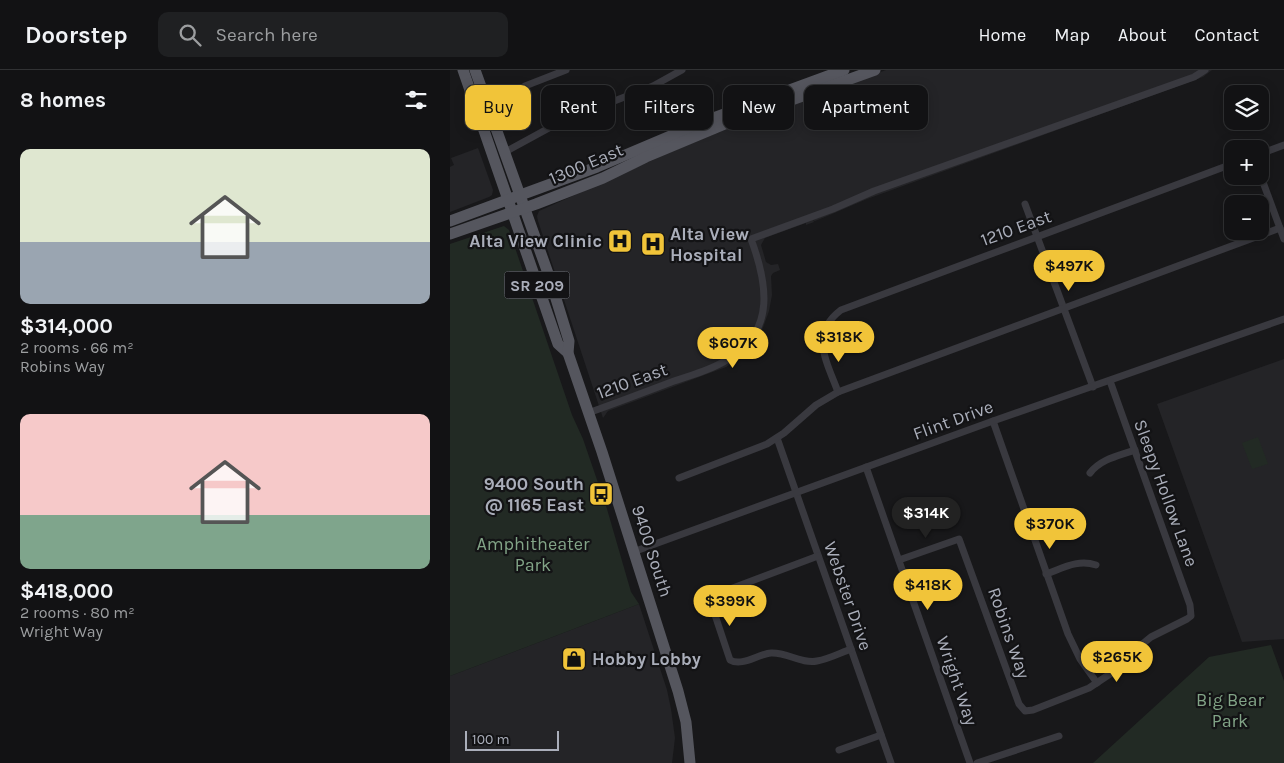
<!DOCTYPE html>
<html lang="en">
<head>
<meta charset="utf-8">
<style>
  :root { --surface:#121214; --page:#1f2022; --text:#f1f3f6; --muted:#9c9ea0; --line:#313234; --accent:#f1c439 }
  body { margin:0; font-family:Karla,sans-serif; background:var(--page); color:var(--text); height:100vh; display:flex; flex-direction:column; font-size:19px; white-space:nowrap }
  * { box-sizing:border-box; margin:0 }
  p { font-size:16px; color:var(--muted) }
  .icon { flex:none; width:28px; height:28px; fill:none; stroke:currentColor; stroke-width:2; stroke-linecap:round; stroke-linejoin:round }
  .map { position:relative; flex:1; overflow:hidden }
  .drawer { display:flex; flex-direction:column; background:var(--surface); width:450px }
  .drawer>* { flex:none }
  .guide { position:absolute; left:15px; top:15px; width:475px; height:45px; display:flex; gap:10px }
  .tools { position:absolute; left:774px; top:15px; display:grid; gap:10px }
  .tools a { display:grid; place-items:center; width:45px; height:45px; border-radius:10px; background:var(--surface); box-shadow:0 2px 12px #0003,0 0 0 1px var(--line); font-size:25px }
  .scale { position:absolute; left:15px; bottom:12px; width:94px; box-sizing:border-box; padding-left:5px; border:2px solid #aaaeba; border-top:0; font-size:14px; line-height:18px; white-space:nowrap; color:#aaaeba; -webkit-text-stroke:4px #131315; paint-order:stroke }
  .price { position:absolute; translate:-50% -42px; padding:0 11px; border-radius:18px; background:var(--accent); color:#111; font-size:16px; line-height:32px; filter:drop-shadow(0 1px 2px #0008) }
  .price::after { content:''; position:absolute; left:50%; top:30px; width:15px; height:11px; margin-left:-8px; background:inherit; clip-path:polygon(0 0,100% 0,50% 100%) }
  .price.current { background:#222; color:#fff }
  ul { padding:0; list-style:none }
  li { display:grid; align-content:center; gap:10px; height:265px; padding:0 20px }
  li span { display:grid; place-items:center; height:155px; border-radius:10px; color:#555 }
  li>.icon { margin-inline-start:auto }
  span .icon { width:90px; height:90px; fill:#fffc; stroke-width:1 }
  li b { font-size:21px }
  h2 { display:flex; justify-content:space-between; align-items:center; height:60px; padding:0 20px; font-size:21px }
  .pill { padding:0 18px; border-radius:10px; background:var(--surface); box-shadow:0 2px 12px #0003,0 0 0 1px var(--line); font-size:18px; line-height:45px }
  .pill.current { background:var(--accent); color:#111 }
  header { display:flex; align-items:center; gap:30px; box-sizing:border-box; height:70px; padding:0 25px; background:var(--surface); border-bottom:1px solid var(--line) }
  header strong { font-size:24px }
  nav { display:flex; gap:28px; margin-inline-start:auto; font-size:18px }
  .search { width:350px; height:45px; background:var(--page); display:flex; align-items:center; gap:12px; box-sizing:border-box; padding:0 18px; border-radius:10px; color:var(--muted); font-size:19px }
  main { display:flex; flex:1; min-height:0 }
  .map>svg:first-child { display:block }
</style>
</head>
<body>
<header>
<strong>Doorstep</strong>
<div class="search"><svg class="icon" aria-label="search" viewBox="0 0 24 24"><circle cx="10" cy="10" r="6"/><path d="M15 15l6 6"/></svg>Search here</div>
<nav><a>Home</a><a>Map</a><a>About</a><a>Contact</a></nav>
</header>
<main>
<section class="drawer">
<h2>8 homes<svg class="icon" aria-label="filters" viewBox="0 0 24 24"><path d="M4 7h16M4 17h16"/><circle cx="9" cy="7" r="2"/><circle cx="15" cy="17" r="2"/></svg></h2>
<ul>
<li><span style="background:linear-gradient(#dfe7d0 60%,#9aa5b1 0)"><svg class="icon" aria-label="home" viewBox="0 0 24 24"><path d="M3 11l9-7 9 7M6 9v11h12V9"/></svg></span><div><b>$314,000</b><p>2 rooms · 66 m²</p><p>Robins Way</p></div></li>
<li><span style="background:linear-gradient(#f6c9c9 65%,#7fa58c 0)"><svg class="icon" aria-label="home" viewBox="0 0 24 24"><path d="M3 11l9-7 9 7M6 9v11h12V9"/></svg></span><div><b>$418,000</b><p>2 rooms · 80 m²</p><p>Wright Way</p></div></li>
</ul>
</section>
<div class="map">
<svg width="834" height="693" viewBox="0 0 834 693">
  <rect width="100%" height="100%" fill="#18181a"/>
  <!-- built -->
  <g fill="#242427">
    <path d="M 436,0 L 762,0 L 753,7 L 417,129 L 382,144 L 365,151 L 363,150 L 364,152 L 356,155 L 356,153 L 315,168 L 311,175 L 316,192 L 321,195 L 328,194 L 330,200 L 323,203 L 321,206 L 322,225 L 319,241 L 311,263 L 302,276 L 290,288 L 276,297 L 158,341 L 153,348 L 88,151 L 87,146 L 89,141 L 214,85 L 289,54 Z"/>
    <path d="M 28,78 L 43,120 L 42,125 L 39,127 L 0,142 L 0,97 L 4,95 L 1,88 Z"/>
    <path d="M 834,289 L 834,569 L 792,572 L 707,334 Z"/>
    <path d="M 189,534 L 217,620 L 221,639 L 225,668 L 222,693 L 0,693 L 0,606 Z"/>
  </g>
  <!-- green -->
  <g fill="#222a24">
    <path d="M 54,156 L 59,160 L 122,345 L 133,369 L 157,439 L 181,522 L 189,534 L 0,606 L 0,174 Z"/>
    <path d="M 808,367 L 818,394 L 802,399 L 792,373 Z"/>
    <path d="M 821,575 L 834,611 L 834,693 L 643,693 L 759,587 Z"/>
  </g>
  <g fill="none" stroke-linecap="round" stroke-linejoin="round">
    <!-- minor -->
    <g stroke="#39393f" stroke-width="7">
      <path d="M 41,43 L 75,16 L 116,0"/>
      <path d="M 55,82 L 110,52 L 203,16 L 232,0"/>
      <path d="M 810,84 L 834,75"/>
      <path d="M 810,104 L 834,169"/>
      <path d="M 575,134 L 643,317"/>
      <path d="M 388,322 C 377,292 359,264 391,240 L 782,94"/>
      <path d="M 138,343 C 166,333 195,322 224,311 C 243,305 263,299 280,288 C 326,260 317,212 301,169 L 383,139 L 424,121 L 744,7 L 755,0"/>
      <path d="M 543,351 L 618,564 L 630,589 L 647,613"/>
      <path d="M 327,368 L 441,693"/>
      <path d="M 416,397 L 520,693"/>
      <path d="M 640,403 C 651,389 668,386 685,380"/>
      <path d="M 229,408 L 317,374 L 334,363 L 366,335 L 388,322 L 830,158"/>
      <path d="M 183,482 L 543,351 L 834,249"/>
      <path d="M 368,486 L 259,527 L 280,590 C 292,597 308,584 321,583 C 337,582 351,594 367,591 C 379,589 390,583 401,579"/>
      <path d="M 449,490 L 509,469 L 569,634 L 575,641 L 583,640 L 639,618 L 663,602 L 679,585 L 701,567 L 737,549 L 741,546 L 740,535 L 660,311"/>
      <path d="M 596,504 C 613,498 628,489 646,495"/>
      <path d="M 389,680 L 431,665"/>
      <path d="M 527,693 L 609,666"/>
    </g>
    <!-- primary -->
    <g stroke="#55565e" stroke-width="11">
      <path d="M 13,0 L 108,274 L 118,283"/>
      <path d="M 25,0 L 99,206 L 119,271 L 118,283 L 152,382 L 228,621 L 236,652 L 240,693"/>
      <path d="M 0,151 L 147,97 L 258,50 L 394,0"/>
      <path d="M 0,164 L 86,134 L 153,108 L 196,87 L 275,54 L 425,0"/>
    </g>
  </g>
  <!-- icons -->
  <defs>
    <symbol id="hospital-square" viewBox="-11 -11 22 22"><rect x="-9" y="-9" width="18" height="18" rx="4" fill="#f1c439" stroke="#131315"/><path d="M-5-5h3v3.5h4V-5h3V5h-3V1.5h-4V5h-3Z" fill="#111"/></symbol>
    <symbol id="bus-square" viewBox="-11 -11 22 22"><rect x="-9" y="-9" width="18" height="18" rx="4" fill="#f1c439" stroke="#131315"/><path d="M-5-6H5V4H4V6H2V4H-2V6H-4V4H-5ZM-3.5-4V0h7V-4ZM-3.5 1.2v1.5H-2V1.2ZM2 1.2v1.5H3.5V1.2Z" fill="#111"/></symbol>
    <symbol id="shop-square" viewBox="-11 -11 22 22"><rect x="-9" y="-9" width="18" height="18" rx="4" fill="#f1c439" stroke="#131315"/><path d="M-5-2.5h2.3a2.7 3.5 0 0 1 5.4 0H5L5.5 6h-11ZM-1.5-2.5h3a1.5 2.3 0 0 0-3 0Z" fill="#111"/></symbol>
  </defs>
  <g fill-rule="evenodd">
    <use href="#hospital-square" x="156" y="157" width="28" height="28"/>
    <use href="#hospital-square" x="189" y="160" width="28" height="28"/>
    <use href="#bus-square" x="137" y="410" width="28" height="28"/>
    <use href="#shop-square" x="110" y="575" width="28" height="28"/>
  </g>
  <g text-anchor="middle" dominant-baseline="central" stroke-width="4.5" stroke-linejoin="round" paint-order="stroke">
    <!-- shield labels -->
    <rect fill="#131315" stroke="#7d8088" stroke-width="1" x="54.5" y="201.5" width="65" height="27" rx="4"/>
    <g font-size="16" font-weight="bold" fill="#aaaeba">
      <text x="87" y="215">SR 209</text>
    </g>
    <!-- street labels -->
    <g font-size="18" fill="#aaaeba" stroke="#131315">
      <text transform="translate(136 94) rotate(-23)">1300 East</text>
      <text transform="translate(566 158) rotate(-20)">1210 East</text>
      <text transform="translate(182 311) rotate(-20)">1210 East</text>
      <text transform="translate(503 350) rotate(-20)">Flint Drive</text>
      <text transform="translate(716 423) rotate(70)">Sleepy Hollow Lane</text>
      <text transform="translate(202 481) rotate(72)">9400 South</text>
      <text transform="translate(398 526) rotate(71)">Webster Drive</text>
      <text transform="translate(559 563) rotate(71)">Robins Way</text>
      <text transform="translate(507 611) rotate(71)">Wright Way</text>
    </g>
    <!-- poi labels -->
    <g font-size="18" font-weight="bold" fill="#aaaeba" stroke="#131315" text-anchor="start">
      <text x="220" y="164">Alta View<tspan x="220" dy="21">Hospital</tspan></text>
      <text x="152" y="171" text-anchor="end">Alta View Clinic</text>
      <text x="134" y="414" text-anchor="end">9400 South<tspan x="134" dy="21">@ 1165 East</tspan></text>
      <text x="142" y="589">Hobby Lobby</text>
    </g>
    <!-- park labels -->
    <g font-size="18" fill="#82a487" stroke="#131315">
      <text x="83" y="474">Amphitheater<tspan x="83" dy="21">Park</tspan></text>
      <text x="780" y="630">Big Bear<tspan x="780" dy="21">Park</tspan></text>
    </g>
  </g>
</svg>
<div class="tools">
<a><svg class="icon" aria-label="layers" viewBox="0 0 24 24"><path d="M12 4l9 5-9 5-9-5zM3 14l9 5 9-5"/></svg></a>
<a>+</a>
<a>−</a>
</div>
<div class="scale">100 m</div>
<b class="price" style="left:619px;top:222px">$497K</b>
<b class="price" style="left:389px;top:293px">$318K</b>
<b class="price" style="left:283px;top:299px">$607K</b>
<b class="price current" style="left:476px;top:469px">$314K</b>
<b class="price" style="left:600px;top:480px">$370K</b>
<b class="price" style="left:478px;top:541px">$418K</b>
<b class="price" style="left:280px;top:557px">$399K</b>
<b class="price" style="left:667px;top:613px">$265K</b>
<div class="guide">
<a class="pill current">Buy</a>
<a class="pill">Rent</a>
<a class="pill">Filters</a>
<a class="pill">New</a>
<a class="pill">Apartment</a>
</div>
</div>
</main>
</body>
</html>
